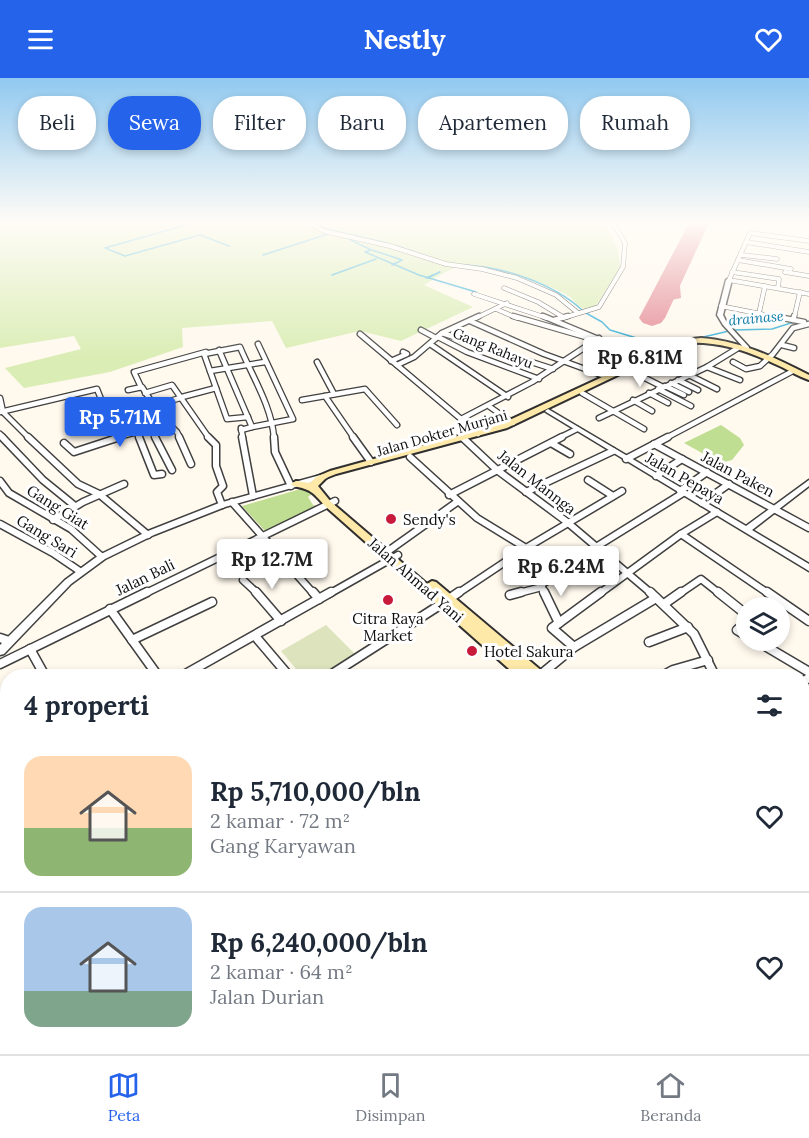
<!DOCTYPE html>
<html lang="id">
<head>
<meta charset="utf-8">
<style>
  :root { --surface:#fff; --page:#f6f6f7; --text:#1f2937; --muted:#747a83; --line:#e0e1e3; --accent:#2563eb }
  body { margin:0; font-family:Lora,serif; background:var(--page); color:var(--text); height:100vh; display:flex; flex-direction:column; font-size:22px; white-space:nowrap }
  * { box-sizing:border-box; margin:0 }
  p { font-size:20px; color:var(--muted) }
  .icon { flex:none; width:33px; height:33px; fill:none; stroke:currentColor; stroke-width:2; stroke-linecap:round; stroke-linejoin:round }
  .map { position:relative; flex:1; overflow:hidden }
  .details { position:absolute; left:0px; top:591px; width:810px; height:386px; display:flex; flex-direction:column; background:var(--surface); border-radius:24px 24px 0 0; box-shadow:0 3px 9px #0003 }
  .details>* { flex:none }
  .hud { position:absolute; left:18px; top:18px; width:774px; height:54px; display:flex; gap:12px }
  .controls { position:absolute; left:736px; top:519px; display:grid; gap:12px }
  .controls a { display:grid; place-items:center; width:54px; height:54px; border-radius:50%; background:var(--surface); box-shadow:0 3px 9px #0003; font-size:30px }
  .price { position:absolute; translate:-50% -51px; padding:0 14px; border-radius:6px; background:#fff; color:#222; font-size:20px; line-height:39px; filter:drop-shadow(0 2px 3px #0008) }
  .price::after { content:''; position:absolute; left:50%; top:36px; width:18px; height:14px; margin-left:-9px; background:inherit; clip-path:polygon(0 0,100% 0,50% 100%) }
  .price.on { background:var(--accent); color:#fff }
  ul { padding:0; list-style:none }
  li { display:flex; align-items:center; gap:18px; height:150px; padding:0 24px }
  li+li { border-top:2px solid var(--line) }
  li span { display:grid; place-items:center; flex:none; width:168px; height:120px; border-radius:18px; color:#555 }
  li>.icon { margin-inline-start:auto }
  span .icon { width:72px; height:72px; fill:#fffc; stroke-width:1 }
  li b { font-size:26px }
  h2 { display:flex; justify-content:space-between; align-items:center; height:72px; padding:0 24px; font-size:26px }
  .chip { padding:0 21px; border-radius:24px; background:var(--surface); box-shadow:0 3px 9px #0003; font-size:21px; line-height:54px }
  .chip.on { background:var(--accent); color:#fff }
  header { display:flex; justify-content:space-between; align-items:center; height:78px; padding:0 24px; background:var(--accent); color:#fff; font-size:27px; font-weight:700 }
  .tab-bar { display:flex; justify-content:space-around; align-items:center; height:84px; border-top:2px solid var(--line); background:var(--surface); font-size:16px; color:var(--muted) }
  .tab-bar a { display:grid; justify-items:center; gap:3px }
  .tab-bar .on { color:var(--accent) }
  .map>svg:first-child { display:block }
</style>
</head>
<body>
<header><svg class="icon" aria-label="menu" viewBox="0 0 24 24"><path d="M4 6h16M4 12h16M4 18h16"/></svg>Nestly<svg class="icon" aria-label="heart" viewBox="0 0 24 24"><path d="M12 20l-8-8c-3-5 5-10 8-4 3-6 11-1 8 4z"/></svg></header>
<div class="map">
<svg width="809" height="976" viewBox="0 0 809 976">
  <rect width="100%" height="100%" fill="#fff9ee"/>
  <!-- green -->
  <path fill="#daedb4" d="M 0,145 L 605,145 L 618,172 L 620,190 L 596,228 L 584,231 C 578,228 575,224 570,219 C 553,206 477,182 457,189 C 446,193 434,201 424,207 L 473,229 L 401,263 L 360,253 L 286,270 L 272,243 L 182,250 L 183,269 L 110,294 L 24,310 L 5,290 L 81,271 L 74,258 L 0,270 Z"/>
  <!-- forest -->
  <g fill="#c0de92">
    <path d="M 721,347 L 740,360 L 744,367 L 732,382 L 720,385 L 684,365 Z"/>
    <path d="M 304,410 L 312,416 L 308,419 L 313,427 L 318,428 L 265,453 L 242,428 Z"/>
  </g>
  <!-- cemetery -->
  <g fill="#dce3bd">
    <path d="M 326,547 L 356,577 L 322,598 L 302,598 L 281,573 Z"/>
    <path d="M 310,969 L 436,969 L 436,976 L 301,976 Z"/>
  </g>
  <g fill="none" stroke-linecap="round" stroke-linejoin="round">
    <!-- stream -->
    <g stroke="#2fadd7" stroke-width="1.5">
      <path d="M 193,145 L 105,170 L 125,178 L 200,157 L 229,168"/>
      <path d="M 316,145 L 327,151 L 387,165"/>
      <path d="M 349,161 L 371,172 L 365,174 L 419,197 L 476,214"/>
      <path d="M 397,168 L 438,182"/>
      <path d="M 372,172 L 402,182 L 392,187"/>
      <path d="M 263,177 L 328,156"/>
      <path d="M 466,187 C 504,189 554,206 582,232"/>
      <path d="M 332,197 L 376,181"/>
      <path d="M 426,200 L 440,194 L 428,200"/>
      <path d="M 586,235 L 602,244 L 610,252 L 653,265 L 670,266 L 681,261 L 699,260 L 729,253"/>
      <path d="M 734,252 L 772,251 L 794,244"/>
    </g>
    <!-- taxiway -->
    <path fill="#e48a95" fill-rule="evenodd" d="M 674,193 L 679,196 L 681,220 L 666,223 L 652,219 L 652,215 L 655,211 L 669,210 L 669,214 L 661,216 L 673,216 L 669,196 Z"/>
    <!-- runway -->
    <path fill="#e48a95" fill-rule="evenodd" d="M 689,145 L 709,145 L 665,240 L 661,245 L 652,248 L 643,245 L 639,240 Z"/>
    <defs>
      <g id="minor-far4">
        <path d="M 309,145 L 324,153 L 390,168 L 446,186 L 482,191 L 517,200 L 556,217 L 578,235"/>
        <path d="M 809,163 L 750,155 L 729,202 L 809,216"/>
        <path d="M 746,164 L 809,174"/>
        <path d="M 742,177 L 777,181"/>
        <path d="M 738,182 L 791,191"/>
        <path d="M 732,194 L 779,201 L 778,210"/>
        <path d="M 785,194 L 809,198"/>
        <path d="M 504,210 L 538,224 L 563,239"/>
        <path d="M 474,216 L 547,240"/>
        <path d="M 721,228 L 781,240"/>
        <path d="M 496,231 L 517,240"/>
        <path d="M 759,235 L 765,208"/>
        <path d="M 476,240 L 507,225"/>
        <path d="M 563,240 L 599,229 L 623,189 L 625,165 L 613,145"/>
        <path d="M 794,240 L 800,214"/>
      </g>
      <g id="minor-far3">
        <path d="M 513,238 L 596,262"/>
        <path d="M 543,238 L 644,280"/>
        <path d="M 773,238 L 804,244"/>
        <path d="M 554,242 L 568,238"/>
        <path d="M 793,242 L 794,238"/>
        <path d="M 470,243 L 544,276 L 607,299"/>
        <path d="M 421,252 L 436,260"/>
        <path d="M 442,255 L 553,291"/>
        <path d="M 360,256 L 461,341"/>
        <path d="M 438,259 L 467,274 L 539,301"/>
        <path d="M 430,266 L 508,319"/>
        <path d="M 782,267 L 794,270"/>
        <path d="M 219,272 L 252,349 L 241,352"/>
        <path d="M 391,283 L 407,276 L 403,274"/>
        <path d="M 317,284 L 334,316"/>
        <path d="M 733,284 L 746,291 L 760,288 L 773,276 L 793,250 L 809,246"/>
        <path d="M 397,287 L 414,279 L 442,255 L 479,238"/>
        <path d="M 707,289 L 740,302"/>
        <path d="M 625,290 L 663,309"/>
        <path d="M 210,293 L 265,284"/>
        <path d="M 689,297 L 717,311"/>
        <path d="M 678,302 L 698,312"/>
        <path d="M 671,305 L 689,314"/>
        <path d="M 665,308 L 684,317"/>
        <path d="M 141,309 L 134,294 L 206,274"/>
        <path d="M 658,311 L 691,328"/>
        <path d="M 128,312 L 142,309 L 160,337 L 177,354 L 180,360"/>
        <path d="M 145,315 L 172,307 L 209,360"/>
        <path d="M 582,315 L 644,351"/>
        <path d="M 649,315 L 668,325"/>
        <path d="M 325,318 L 365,311 L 397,347"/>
        <path d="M 182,319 L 216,310"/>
        <path d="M 0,320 L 3,334 L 29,360"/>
        <path d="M 302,322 L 325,318 L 354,360"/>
        <path d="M 633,322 L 652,333"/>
        <path d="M 154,328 L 180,320"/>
        <path d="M 490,329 L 513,345"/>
        <path d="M 0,334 L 97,311 L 116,359"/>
        <path d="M 248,339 L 227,341 L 204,276 L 240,269 C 252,298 272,329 274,360"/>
        <path d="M 599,340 L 707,289 L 738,270"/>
        <path d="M 252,349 L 293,341 L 258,266"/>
        <path d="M 241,350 L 243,360"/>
        <path d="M 152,352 L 156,360"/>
        <path d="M 0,356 L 4,360"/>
        <path d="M 138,356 L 170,346"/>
        <path d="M 478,356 L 461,341 L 532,304 L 599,260"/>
        <path d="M 114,360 L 137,354 L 139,360"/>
        <path d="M 559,360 L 577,351"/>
        <path d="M 666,360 L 791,294"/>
      </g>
      <g id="minor-far2">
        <path d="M 2,359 L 43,402 L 75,428"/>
        <path d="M 28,359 L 78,406 L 99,416 L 148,457"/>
        <path d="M 139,359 L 154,397 L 162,396"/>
        <path d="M 155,359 L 172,392"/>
        <path d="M 179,359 L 191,386"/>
        <path d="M 208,359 L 216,367 L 216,388 L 223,408 L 217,414 L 222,427"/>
        <path d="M 242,359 L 253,418"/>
        <path d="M 274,359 L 275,374 L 291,408"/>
        <path d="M 353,359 L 371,384"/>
        <path d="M 463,360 L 497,392 L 567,444 L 652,516"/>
        <path d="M 64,365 L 74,374 L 120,359"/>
        <path d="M 551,365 L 570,376"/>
        <path d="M 654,366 L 809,450"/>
        <path d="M 410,379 L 477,440 L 526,470"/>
        <path d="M 626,381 L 668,359"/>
        <path d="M 656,398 L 682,381"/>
        <path d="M 588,402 L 613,418"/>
        <path d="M 0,403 L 9,415 L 71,451 L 102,479"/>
        <path d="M 680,413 L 707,394"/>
        <path d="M 526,414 L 613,373"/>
        <path d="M 449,417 L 562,359"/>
        <path d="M 232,424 L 314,516"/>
        <path d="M 702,425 L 729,406"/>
        <path d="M 53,442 L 83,424 L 124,406"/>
        <path d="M 0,446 L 53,475 L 81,494"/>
        <path d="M 681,456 L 769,516"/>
        <path d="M 391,471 L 457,424"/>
        <path d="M 512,480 L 541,507 L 545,516"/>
        <path d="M 243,502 L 258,516"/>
        <path d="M 541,507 L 596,469 L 683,415"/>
        <path d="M 144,516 L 335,423"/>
        <path d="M 329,516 L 398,477"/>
        <path d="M 457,516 L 526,470 L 622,413"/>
        <path d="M 515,516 L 542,509"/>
        <path d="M 599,516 L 681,456 L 717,434"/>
        <path d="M 679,516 L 701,501 L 720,516"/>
      </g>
      <g id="minor-far1">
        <path d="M 256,514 L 281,543"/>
        <path d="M 313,514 L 319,521"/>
        <path d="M 544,514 L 559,545"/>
        <path d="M 650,514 L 694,556 L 715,598"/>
        <path d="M 718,514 L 747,537"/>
        <path d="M 767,514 L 809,543"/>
        <path d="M 510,517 L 521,514"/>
        <path d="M 449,521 L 459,514"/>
        <path d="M 664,526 L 681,514"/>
        <path d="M 110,531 L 158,598"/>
        <path d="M 747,543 L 737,552 L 747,558"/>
        <path d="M 255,558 L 289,598"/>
        <path d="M 0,560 L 9,563"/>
        <path d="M 132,562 L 212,524"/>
        <path d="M 755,562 L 809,594"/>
        <path d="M 649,564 L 688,549"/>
        <path d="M 574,569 L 552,550 L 601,514"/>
        <path d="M 30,571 L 45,598"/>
        <path d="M 0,586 L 147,514"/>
        <path d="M 182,598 L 331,514"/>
        <path d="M 329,598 L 443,525"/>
        <path d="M 539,598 L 574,569 L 656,520"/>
        <path d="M 662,598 L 673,592 L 708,582"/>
        <path d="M 802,604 L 809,600"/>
        <path d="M 802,652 L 809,647"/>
        <path d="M 802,680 L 809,685"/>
        <path d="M 0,682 L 8,680"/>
      </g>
      <g id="minor">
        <path d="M 0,828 L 8,823"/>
        <path d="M 0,968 L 4,976"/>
        <path d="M 498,969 L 498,976"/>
        <path d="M 600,969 L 606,976"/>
        <path d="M 785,969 L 786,976"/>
        <path d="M 280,976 L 289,969"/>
        <path d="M 437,976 L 438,969"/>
        <path d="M 566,976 L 571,969"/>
      </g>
      <g id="tertiary">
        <path d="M 729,200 L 732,202 L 723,237 L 727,245 L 749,269 L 749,271 L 745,271 L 723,247 L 717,237 L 726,202 Z"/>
        <path d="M 548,331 L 746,448 L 809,402 L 809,408 L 752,452 L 809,486 L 809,493 L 546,334 L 545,333 Z"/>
        <path d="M 324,396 L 327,396 L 328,398 L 327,400 L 225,429 L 154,457 L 105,481 L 71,506 L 4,576 L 0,577 L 0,567 L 65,502 L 99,477 L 148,453 L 219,425 Z"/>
      </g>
      <g id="secondary">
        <path d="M 701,260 C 741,263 774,279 809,297 L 809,302 C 797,298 787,291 775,286 C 746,272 718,263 685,265 L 507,350 L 336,396 L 326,400 L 318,408 L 331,424 L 427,506 L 432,503 L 436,504 L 543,594 L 545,598 L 517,598 L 325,428 C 313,414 310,411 293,408 L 291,406 L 296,403 L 310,405 L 316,399 L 330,393 L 501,346 L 682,262 Z"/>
        <path d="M 802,820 L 809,824 L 809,857 L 802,854 Z"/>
      </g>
    </defs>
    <!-- minor-far4 casing -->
    <use href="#minor-far4" stroke="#404040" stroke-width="5"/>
    <!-- minor-far3 casing -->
    <use href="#minor-far3" stroke="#404040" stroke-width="7"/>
    <!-- minor-far2 casing -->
    <use href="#minor-far2" stroke="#404040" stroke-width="9"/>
    <!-- minor-far1 casing -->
    <use href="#minor-far1" stroke="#404040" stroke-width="11"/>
    <!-- minor casing -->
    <use href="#minor" stroke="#404040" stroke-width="14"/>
    <!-- tertiary casing -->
    <use href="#tertiary" stroke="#404040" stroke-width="3"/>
    <!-- secondary casing -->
    <use href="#secondary" stroke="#2f2f2f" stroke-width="4"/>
    <!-- minor-far4 -->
    <use href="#minor-far4" stroke="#fff" stroke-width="4"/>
    <!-- minor-far3 -->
    <use href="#minor-far3" stroke="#fff" stroke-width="4.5"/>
    <!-- minor-far2 -->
    <use href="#minor-far2" stroke="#fff" stroke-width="6"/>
    <!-- minor-far1 -->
    <use href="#minor-far1" stroke="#fff" stroke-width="8"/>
    <!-- minor -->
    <use href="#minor" stroke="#fff" stroke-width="10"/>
    <!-- tertiary -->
    <use href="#tertiary" fill="#fff" fill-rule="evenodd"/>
    <!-- secondary -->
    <use href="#secondary" fill="#ffe9a9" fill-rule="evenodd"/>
  </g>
  <!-- sky -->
  <linearGradient id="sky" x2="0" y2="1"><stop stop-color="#91c9f0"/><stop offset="0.51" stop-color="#fffcf7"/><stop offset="1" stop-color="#fffcf7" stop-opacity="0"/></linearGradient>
  <rect width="809" height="282" fill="url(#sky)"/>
  <!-- markers -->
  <g fill="#c81b3c" stroke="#fff" stroke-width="2">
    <circle cx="391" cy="441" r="6"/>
    <circle cx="388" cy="522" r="6"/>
    <circle cx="472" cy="573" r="6"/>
  </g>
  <g text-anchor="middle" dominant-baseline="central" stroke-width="6" stroke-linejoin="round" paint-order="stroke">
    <!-- far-water labels -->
    <g font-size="14" font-style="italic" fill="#0d7ba8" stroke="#fff">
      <text transform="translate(756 240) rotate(-5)">drainase</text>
    </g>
    <!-- far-street labels -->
    <g font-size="14" fill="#0d0d0d" stroke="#fff">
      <text transform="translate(493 270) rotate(22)">Gang Rahayu</text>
      <text transform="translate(442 355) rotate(-16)">Jalan Dokter Murjani</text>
    </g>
    <!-- street labels -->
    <g font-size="15" fill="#0d0d0d" stroke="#fff">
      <text transform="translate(738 396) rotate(28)">Jalan Paken</text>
      <text transform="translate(685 400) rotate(30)">Jalan Pepaya</text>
      <text transform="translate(537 404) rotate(38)">Jalan Mannga</text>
      <text transform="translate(58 429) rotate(32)">Gang Giat</text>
      <text transform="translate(47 458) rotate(31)">Gang Sari</text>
      <text transform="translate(145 499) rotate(-26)">Jalan Bali</text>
      <text transform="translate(416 502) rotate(41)">Jalan Ahmad Yani</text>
    </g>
    <!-- poi labels -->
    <g font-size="15" fill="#0d0d0d" stroke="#fff" text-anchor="start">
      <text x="403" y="441">Sendy's</text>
      <text x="388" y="540" text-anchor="middle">Citra Raya<tspan x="388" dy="17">Market</tspan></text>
      <text x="484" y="573">Hotel Sakura</text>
    </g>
  </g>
</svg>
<div class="controls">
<a><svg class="icon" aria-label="layers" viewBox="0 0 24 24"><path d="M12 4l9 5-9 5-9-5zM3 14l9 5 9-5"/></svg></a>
</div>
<b class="price" style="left:640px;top:310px">Rp 6.81M</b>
<b class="price on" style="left:120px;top:370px">Rp 5.71M</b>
<b class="price" style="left:272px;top:512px">Rp 12.7M</b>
<b class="price" style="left:561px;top:519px">Rp 6.24M</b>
<div class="hud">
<a class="chip">Beli</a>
<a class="chip on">Sewa</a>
<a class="chip">Filter</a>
<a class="chip">Baru</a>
<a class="chip">Apartemen</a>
<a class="chip">Rumah</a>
</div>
<section class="details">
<h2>4 properti<svg class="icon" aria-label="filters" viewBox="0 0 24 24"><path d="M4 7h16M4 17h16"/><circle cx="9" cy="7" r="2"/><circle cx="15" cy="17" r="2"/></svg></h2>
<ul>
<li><span style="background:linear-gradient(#ffd9b3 60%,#8fb573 0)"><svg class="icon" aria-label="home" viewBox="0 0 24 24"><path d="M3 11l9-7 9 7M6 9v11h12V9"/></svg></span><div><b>Rp 5,710,000/bln</b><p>2 kamar · 72 m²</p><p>Gang Karyawan</p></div><svg class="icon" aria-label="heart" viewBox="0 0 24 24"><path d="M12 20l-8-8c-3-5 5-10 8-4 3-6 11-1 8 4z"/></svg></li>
<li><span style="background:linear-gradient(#a9c7e8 70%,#7fa58c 0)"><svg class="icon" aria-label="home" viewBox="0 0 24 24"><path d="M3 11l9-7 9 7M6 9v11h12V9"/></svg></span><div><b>Rp 6,240,000/bln</b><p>2 kamar · 64 m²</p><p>Jalan Durian</p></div><svg class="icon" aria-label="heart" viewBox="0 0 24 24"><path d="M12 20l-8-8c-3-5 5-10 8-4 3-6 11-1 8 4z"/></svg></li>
</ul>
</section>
</div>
<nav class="tab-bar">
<a class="on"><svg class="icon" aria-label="map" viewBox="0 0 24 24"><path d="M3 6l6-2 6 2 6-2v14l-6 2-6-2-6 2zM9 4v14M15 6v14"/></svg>Peta</a>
<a><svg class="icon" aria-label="saved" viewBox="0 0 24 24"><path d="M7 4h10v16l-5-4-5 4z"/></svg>Disimpan</a>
<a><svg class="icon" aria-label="home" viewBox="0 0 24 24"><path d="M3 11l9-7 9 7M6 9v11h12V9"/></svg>Beranda</a>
</nav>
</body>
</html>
